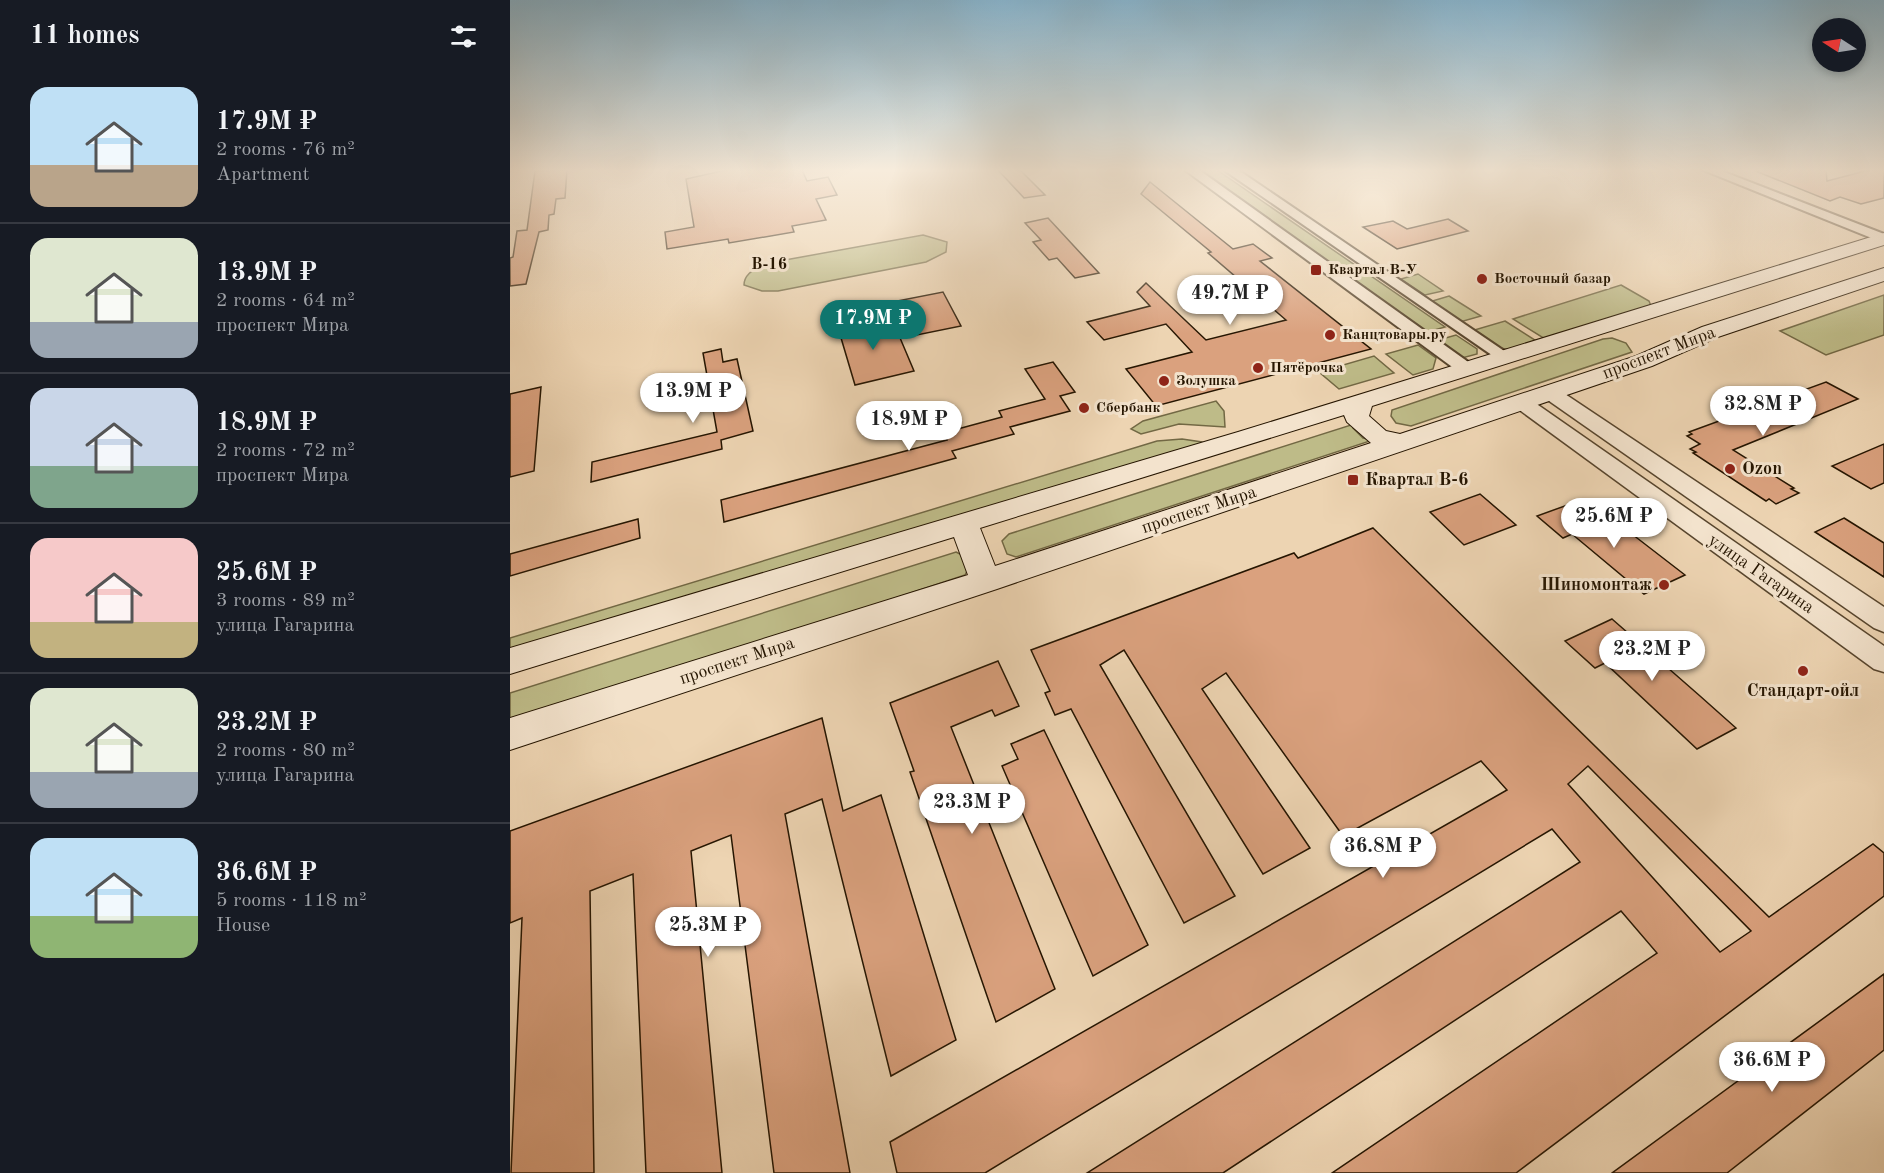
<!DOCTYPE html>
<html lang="en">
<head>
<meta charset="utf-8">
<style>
  :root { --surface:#171b24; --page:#242831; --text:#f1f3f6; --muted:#9ea1a6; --line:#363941; --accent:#0f766e }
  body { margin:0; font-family:"Old Standard TT",serif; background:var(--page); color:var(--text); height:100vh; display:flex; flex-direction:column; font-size:22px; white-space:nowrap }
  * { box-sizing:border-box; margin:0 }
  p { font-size:20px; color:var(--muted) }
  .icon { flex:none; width:33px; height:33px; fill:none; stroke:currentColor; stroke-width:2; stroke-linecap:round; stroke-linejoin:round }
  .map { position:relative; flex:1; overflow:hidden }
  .details { display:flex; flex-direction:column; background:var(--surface); width:510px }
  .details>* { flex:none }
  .needle { width:39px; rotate:282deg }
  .tools { position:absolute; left:1302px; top:18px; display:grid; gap:12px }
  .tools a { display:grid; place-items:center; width:54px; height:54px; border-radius:50%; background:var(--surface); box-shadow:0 3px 9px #0003; font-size:30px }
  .price { position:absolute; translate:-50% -51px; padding:0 14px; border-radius:21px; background:#fff; color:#222; font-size:20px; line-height:39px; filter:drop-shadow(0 2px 3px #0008) }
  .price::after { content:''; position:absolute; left:50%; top:36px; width:18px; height:14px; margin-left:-9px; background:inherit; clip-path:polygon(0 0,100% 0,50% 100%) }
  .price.on { background:var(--accent); color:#fff }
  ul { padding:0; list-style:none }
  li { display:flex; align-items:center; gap:18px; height:150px; padding:0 30px }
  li+li { border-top:2px solid var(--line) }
  li span { display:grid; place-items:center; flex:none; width:168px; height:120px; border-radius:18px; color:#555 }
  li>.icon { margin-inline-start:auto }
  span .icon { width:72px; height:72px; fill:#fffc; stroke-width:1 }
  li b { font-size:26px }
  h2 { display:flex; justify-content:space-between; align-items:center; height:72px; padding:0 30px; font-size:26px }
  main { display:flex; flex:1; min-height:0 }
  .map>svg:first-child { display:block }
</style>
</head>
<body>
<main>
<section class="details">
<h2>11 homes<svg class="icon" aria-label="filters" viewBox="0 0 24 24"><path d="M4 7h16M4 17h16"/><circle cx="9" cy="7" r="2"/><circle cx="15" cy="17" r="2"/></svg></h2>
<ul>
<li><span style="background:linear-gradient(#bfe0f5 65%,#b9a48a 0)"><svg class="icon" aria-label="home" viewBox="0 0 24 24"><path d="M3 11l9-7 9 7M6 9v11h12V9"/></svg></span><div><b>17.9M ₽</b><p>2 rooms · 76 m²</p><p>Apartment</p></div></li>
<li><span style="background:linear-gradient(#dfe7d0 70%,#9aa5b1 0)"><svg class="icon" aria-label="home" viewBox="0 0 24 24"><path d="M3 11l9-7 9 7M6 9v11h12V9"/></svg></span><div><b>13.9M ₽</b><p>2 rooms · 64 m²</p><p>проспект Мира</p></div></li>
<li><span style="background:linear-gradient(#c9d6e8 65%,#7fa58c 0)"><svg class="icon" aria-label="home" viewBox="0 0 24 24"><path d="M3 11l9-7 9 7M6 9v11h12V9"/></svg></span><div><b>18.9M ₽</b><p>2 rooms · 72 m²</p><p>проспект Мира</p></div></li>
<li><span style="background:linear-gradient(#f6c9c9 70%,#c2b280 0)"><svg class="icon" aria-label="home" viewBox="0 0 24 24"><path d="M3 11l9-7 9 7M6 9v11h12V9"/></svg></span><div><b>25.6M ₽</b><p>3 rooms · 89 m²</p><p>улица Гагарина</p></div></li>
<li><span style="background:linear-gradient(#dfe7d0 70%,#9aa5b1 0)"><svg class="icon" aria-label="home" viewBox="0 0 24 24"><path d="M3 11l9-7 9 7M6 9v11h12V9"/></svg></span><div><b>23.2M ₽</b><p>2 rooms · 80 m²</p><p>улица Гагарина</p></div></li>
<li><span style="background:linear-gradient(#bfe0f5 65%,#8fb573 0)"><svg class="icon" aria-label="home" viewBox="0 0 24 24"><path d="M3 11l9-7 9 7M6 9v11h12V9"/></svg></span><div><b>36.6M ₽</b><p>5 rooms · 118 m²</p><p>House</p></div></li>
</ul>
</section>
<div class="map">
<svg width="1374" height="1173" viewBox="0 0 1374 1173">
  <rect width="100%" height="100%" fill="#edd4b2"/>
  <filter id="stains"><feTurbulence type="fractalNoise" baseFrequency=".00333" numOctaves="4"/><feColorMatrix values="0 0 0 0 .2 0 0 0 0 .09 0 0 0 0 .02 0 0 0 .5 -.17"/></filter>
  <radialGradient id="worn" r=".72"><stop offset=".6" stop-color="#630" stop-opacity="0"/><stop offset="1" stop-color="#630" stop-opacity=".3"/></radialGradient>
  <!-- green -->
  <g fill="#bebb88" stroke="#726844" stroke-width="1.5">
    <path d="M 685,170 L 707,170 L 935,327 L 914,333 Z"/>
    <path d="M 413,235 L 437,242 L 436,252 L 416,262 L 268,291 L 252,291 L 234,285 C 234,274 245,269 253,264 Z"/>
    <path d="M 908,274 L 933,291 L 915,295 L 891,279 Z"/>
    <path d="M 1111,285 L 1139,301 L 1141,306 L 1035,339 L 1003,319 Z"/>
    <path d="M 1374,295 L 1374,335 L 1316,355 L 1270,331 Z"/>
    <path d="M 939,296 L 971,316 L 950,322 L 919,302 Z"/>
    <path d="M 995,321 L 1028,342 C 991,353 993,352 961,331 Z"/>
    <path d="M 946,335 L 967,349 L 967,354 L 952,358 L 925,341 Z"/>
    <path d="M 1102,338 L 1116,343 L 1122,352 L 901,426 L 886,423 L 881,416 L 882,410 L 1093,339 Z"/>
    <path d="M 908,345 L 926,358 L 923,369 L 903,375 L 876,354 Z"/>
    <path d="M 864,356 L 884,373 L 829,389 L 809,372 Z"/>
    <path d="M 706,401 L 714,411 L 715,427 L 669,424 L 631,434 L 621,429 L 633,421 Z"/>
    <path d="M 844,424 L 843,428 L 853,438 L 863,440 L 506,557 L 497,554 L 492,541 L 499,534 Z"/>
    <path d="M 672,439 L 692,442 L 694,447 L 0,658 L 0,638 L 647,441 Z"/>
    <path d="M 446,552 L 454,556 L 458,569 L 455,575 L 0,725 L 0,693 Z"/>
  </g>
  <!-- building -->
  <g fill="#daa17e" stroke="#251501" stroke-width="1.5" fill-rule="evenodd">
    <path d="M 57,170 L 55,198 L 46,199 L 44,214 L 39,215 L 38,230 L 29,232 L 16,284 L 0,286 L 0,258 L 3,257 L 7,231 L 17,230 L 25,171 Z"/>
    <path d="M 216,170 L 292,170 L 297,181 L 318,177 L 327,195 L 306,199 L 316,220 L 282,226 L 284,232 L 219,243 L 218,239 L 157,249 L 155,232 L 184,227 L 176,179 Z"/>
    <path d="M 488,170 L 510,170 L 535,195 L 514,198 Z"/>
    <path d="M 1243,170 L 1316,170 L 1317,181 L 1359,170 L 1374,170 L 1374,198 L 1351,204 L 1330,197 L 1320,201 Z"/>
    <path d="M 640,182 L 723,249 L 743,244 L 762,258 L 750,261 L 861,349 L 646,406 L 616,369 L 682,352 L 656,324 L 594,340 L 577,322 L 640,306 L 627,292 L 636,283 L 696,340 L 776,320 L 698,253 L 701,252 L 631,194 Z"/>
    <path d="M 538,218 L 575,258 L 589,273 L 565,278 L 547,258 L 539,260 L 523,242 L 531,240 L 515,223 Z"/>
    <path d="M 938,219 L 958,231 L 887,249 L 853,227 L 883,221 L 897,229 Z"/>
    <path d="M 433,292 L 451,326 L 397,337 L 382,302 Z"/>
    <path d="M 351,316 L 357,331 L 385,326 L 404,371 L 345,385 L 326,321 Z"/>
    <path d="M 211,349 L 213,362 L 227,359 L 243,431 L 211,440 L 212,449 L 81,482 L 82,462 L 207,432 L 193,353 Z"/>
    <path d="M 543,362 L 565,392 L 550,396 L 560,411 L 500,427 L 504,434 L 442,451 L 446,458 L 214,522 L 211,500 L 437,440 L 433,433 L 492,417 L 489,411 L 535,399 L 515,369 Z"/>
    <path d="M 1316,382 L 1348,399 L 1223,450 L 1284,488 L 1281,489 L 1289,493 L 1266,504 L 1259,499 L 1256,501 L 1183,453 L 1186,452 L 1180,449 L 1190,444 L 1177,436 L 1182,434 L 1179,432 Z"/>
    <path d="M 31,387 L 24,471 L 0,477 L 0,394 Z"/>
    <path d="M 1374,444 L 1374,483 L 1361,489 L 1322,466 Z"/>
    <path d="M 970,494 L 1006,525 L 954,545 L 920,512 Z"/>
    <path d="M 1063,503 L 1105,536 L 1118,531 L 1175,575 L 1134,594 L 1062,534 L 1053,538 L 1027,516 Z"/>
    <path d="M 1334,518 L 1374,543 L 1374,577 L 1305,532 Z"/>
    <path d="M 128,519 L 130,538 L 0,576 L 0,554 Z"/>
    <path d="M 863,528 L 1259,917 L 1363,844 L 1374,853 L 1374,896 L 1006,1173 L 822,1173 L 1147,953 L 1111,911 L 713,1173 L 577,1173 L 1070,862 L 1042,829 L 475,1173 L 387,1173 L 380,1142 L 997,790 L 971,761 L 833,836 L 716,673 L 692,689 L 800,848 L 753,874 L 614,650 L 590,665 L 725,896 L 674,923 L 561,709 L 545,715 L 535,693 L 540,691 L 521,650 L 784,553 L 788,558 ZM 1078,766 L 1241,931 L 1210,952 L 1058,784 Z"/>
    <path d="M 1102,619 L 1190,696 L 1226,728 L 1187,749 L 1095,663 L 1085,668 L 1055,641 Z"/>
    <path d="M 488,661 L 509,706 L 485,716 L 482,710 L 441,727 L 545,989 L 486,1022 L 400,772 L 404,771 L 380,703 Z"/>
    <path d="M 312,718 L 333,811 L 371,795 L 446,1040 L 381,1076 L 312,799 L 275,814 L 340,1173 L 264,1173 L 221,835 L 181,851 L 212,1173 L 136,1173 L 123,874 L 80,891 L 84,1173 L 1,1173 L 12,918 L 0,923 L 0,831 Z"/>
    <path d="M 534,730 L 638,945 L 583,976 L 492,766 L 508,759 L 501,744 Z"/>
    <path d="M 1374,974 L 1374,1050 L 1217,1173 L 1102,1173 Z"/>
  </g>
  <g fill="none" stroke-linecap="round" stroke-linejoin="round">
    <defs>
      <g id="minor">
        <path d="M 675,170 L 689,170 L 961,364 L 963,368 L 961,372 L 949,372 Z"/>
        <path d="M 714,170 L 728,170 L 1003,357 L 1001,360 L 989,360 Z"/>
        <path d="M 1193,170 L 1209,170 L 1374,234 L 1374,243 Z"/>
      </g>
      <g id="tertiary">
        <path d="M 1039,386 L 1046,388 L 1374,607 L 1374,632 L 1364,628 L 1032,396 L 1029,392 L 1032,388 Z"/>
        <path d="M 1011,396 L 1018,398 L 1374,646 L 1374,672 L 1364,669 L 1004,406 L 1000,402 L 1004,398 Z"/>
      </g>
      <path id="secondary" d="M 1374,233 L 1374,245 L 862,406 L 859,416 L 876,431 L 890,434 L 1126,356 L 1192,327 L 1374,268 L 1374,281 L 1208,337 L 1142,366 L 487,589 L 0,750 L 0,718 L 458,575 L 444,537 L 0,674 L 0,648 L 728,432 ZM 834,415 L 837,422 L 861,443 L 485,566 L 470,528 Z"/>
    </defs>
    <!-- minor casing -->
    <use href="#minor" stroke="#57452d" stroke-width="4"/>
    <!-- tertiary casing -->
    <use href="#tertiary" stroke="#57452d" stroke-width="3"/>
    <!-- secondary casing -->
    <use href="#secondary" stroke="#251501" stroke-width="2"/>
    <!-- minor -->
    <use href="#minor" fill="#f3e3cd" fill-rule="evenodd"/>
    <!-- tertiary -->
    <use href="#tertiary" fill="#f3e3cd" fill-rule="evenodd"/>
    <!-- secondary -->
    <use href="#secondary" fill="#f3e3cd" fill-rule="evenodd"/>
  </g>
  <!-- sky -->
  <linearGradient id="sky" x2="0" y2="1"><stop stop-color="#88b6d0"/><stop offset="0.51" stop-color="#f7ecdc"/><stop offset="1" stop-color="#f7ecdc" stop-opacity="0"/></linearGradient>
  <rect width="1374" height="334" fill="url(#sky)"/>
  <!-- markers -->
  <g fill="#8f2418" stroke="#f3e3cd" stroke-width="2">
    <rect x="800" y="264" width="12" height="12" rx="3"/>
    <circle cx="972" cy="279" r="6"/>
    <circle cx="820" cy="335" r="6"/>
    <circle cx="748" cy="368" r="6"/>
    <circle cx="654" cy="381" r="6"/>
    <circle cx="574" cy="408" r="6"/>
    <circle cx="1220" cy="469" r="6"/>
    <rect x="837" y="474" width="12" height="12" rx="3"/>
    <circle cx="1154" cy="585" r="6"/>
    <circle cx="1293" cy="671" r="6"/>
  </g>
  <g text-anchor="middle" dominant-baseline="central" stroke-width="6" stroke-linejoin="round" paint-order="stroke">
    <!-- far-poi labels -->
    <g font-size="15" font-weight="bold" fill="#251501" stroke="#f3e3cd" text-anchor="start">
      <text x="818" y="270">Квартал В-У</text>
      <text x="984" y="279">Восточный базар</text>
      <text x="832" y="335">Канцтовары.ру</text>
      <text x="760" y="368">Пятёрочка</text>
      <text x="666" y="381">Золушка</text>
      <text x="586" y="408">Сбербанк</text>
    </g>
    <!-- far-neighbourhood labels -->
    <g font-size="16" font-weight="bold" fill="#251501" stroke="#f3e3cd">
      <text x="259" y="265">В-16</text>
    </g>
    <!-- street labels -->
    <g font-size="18" fill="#251501" stroke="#f3e3cd">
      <text transform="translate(1149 353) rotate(-21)">проспект Мира</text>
      <text transform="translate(689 510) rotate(-18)">проспект Мира</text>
      <text transform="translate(1251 574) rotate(35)">улица Гагарина</text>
      <text transform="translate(227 661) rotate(-18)">проспект Мира</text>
    </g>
    <!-- poi labels -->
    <g font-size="18" font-weight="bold" fill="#251501" stroke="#f3e3cd" text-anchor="start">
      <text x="1232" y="469">Ozon</text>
      <text x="855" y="480">Квартал В-6</text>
      <text x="1142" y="585" text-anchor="end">Шиномонтаж</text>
      <text x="1293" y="691" text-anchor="middle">Стандарт-ойл</text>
    </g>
  </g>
  <rect width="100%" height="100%" filter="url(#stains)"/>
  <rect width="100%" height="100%" fill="url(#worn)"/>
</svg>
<div class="tools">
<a><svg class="needle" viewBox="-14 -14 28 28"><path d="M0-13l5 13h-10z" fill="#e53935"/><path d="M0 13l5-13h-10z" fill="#9ea1a6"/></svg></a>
</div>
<b class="price" style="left:720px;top:326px">49.7M ₽</b>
<b class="price on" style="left:363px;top:351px">17.9M ₽</b>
<b class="price" style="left:183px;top:424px">13.9M ₽</b>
<b class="price" style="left:1253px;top:437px">32.8M ₽</b>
<b class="price" style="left:399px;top:452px">18.9M ₽</b>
<b class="price" style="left:1104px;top:549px">25.6M ₽</b>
<b class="price" style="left:1142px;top:682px">23.2M ₽</b>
<b class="price" style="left:462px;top:835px">23.3M ₽</b>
<b class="price" style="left:873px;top:879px">36.8M ₽</b>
<b class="price" style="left:198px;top:958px">25.3M ₽</b>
<b class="price" style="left:1262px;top:1093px">36.6M ₽</b>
</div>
</main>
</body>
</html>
